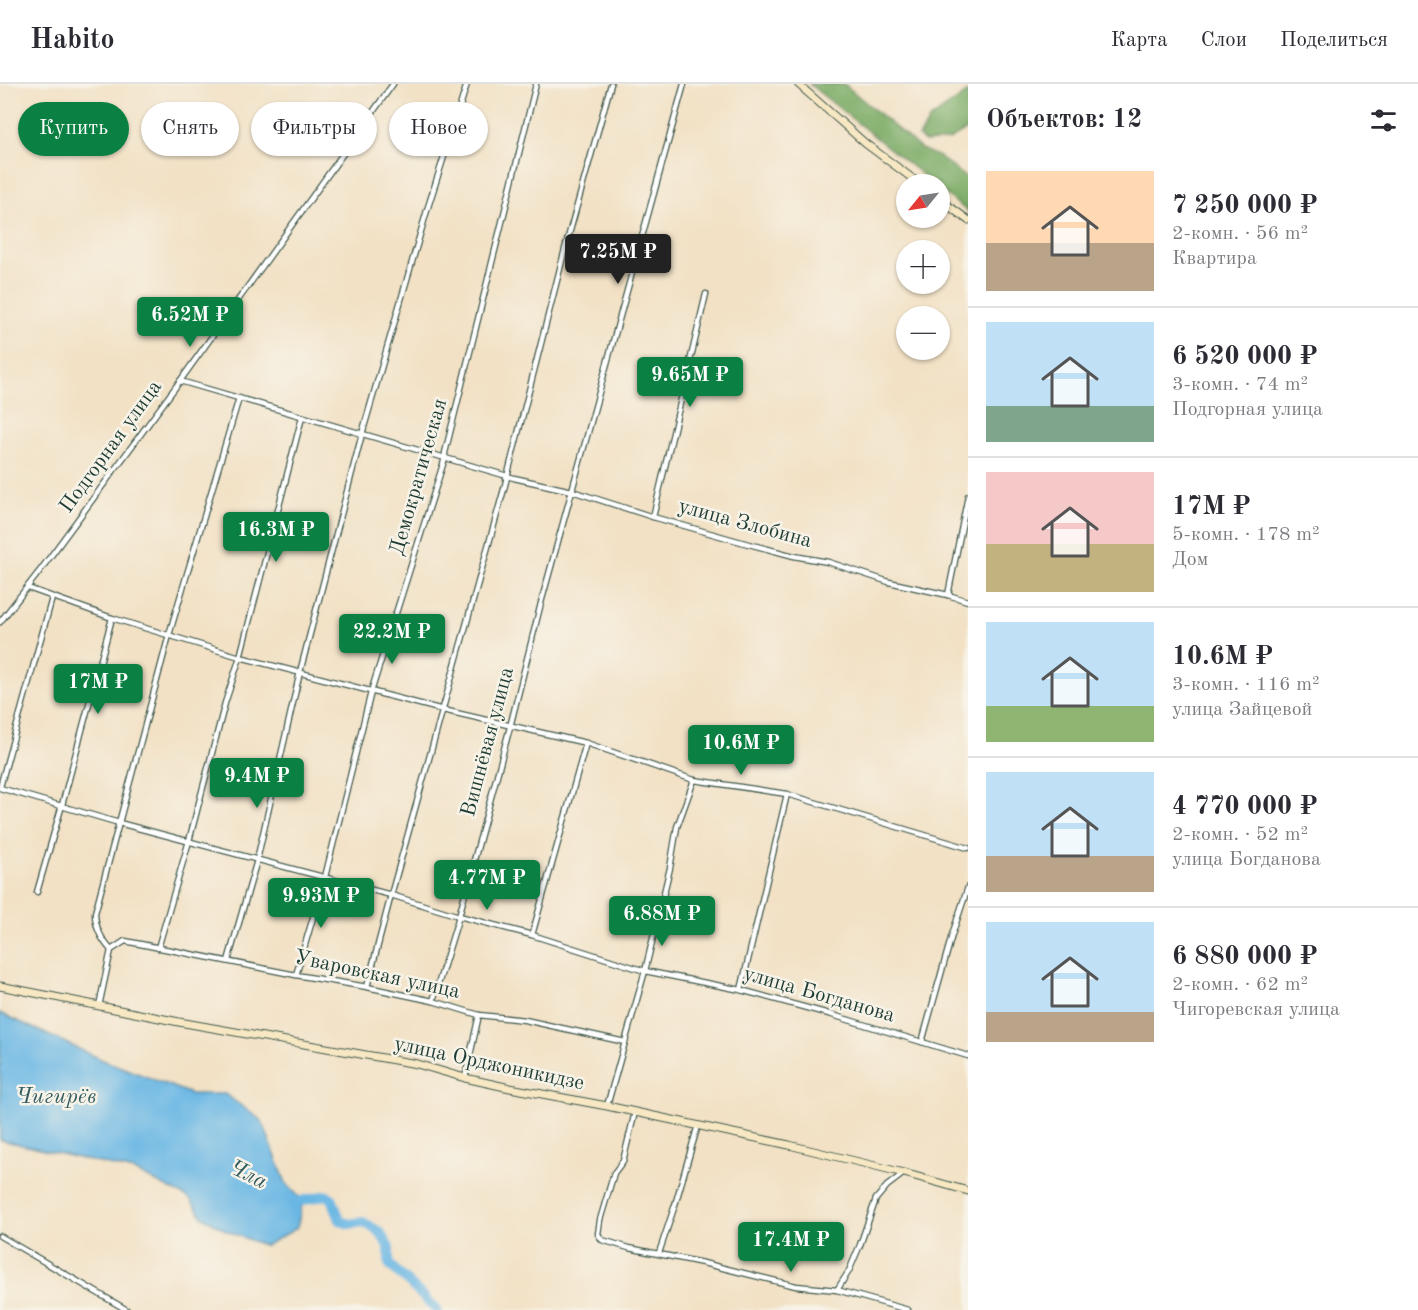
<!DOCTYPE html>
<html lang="ru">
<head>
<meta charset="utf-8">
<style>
  :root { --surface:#fff; --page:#f2f2f3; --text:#2b2b33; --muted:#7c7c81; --line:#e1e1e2; --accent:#0b8043 }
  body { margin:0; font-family:"Old Standard TT",serif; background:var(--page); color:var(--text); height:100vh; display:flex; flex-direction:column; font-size:22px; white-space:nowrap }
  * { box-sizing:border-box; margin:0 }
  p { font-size:20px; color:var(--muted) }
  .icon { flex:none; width:33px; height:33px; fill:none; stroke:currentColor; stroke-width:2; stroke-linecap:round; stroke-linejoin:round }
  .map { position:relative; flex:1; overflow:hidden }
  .side { display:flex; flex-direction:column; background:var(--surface); width:450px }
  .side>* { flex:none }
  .guide { position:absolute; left:18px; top:18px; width:570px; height:54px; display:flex; gap:12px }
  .needle { width:39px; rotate:240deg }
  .fabs { position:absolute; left:896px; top:90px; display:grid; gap:12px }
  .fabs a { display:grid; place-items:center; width:54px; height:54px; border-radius:50%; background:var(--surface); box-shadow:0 2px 4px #0004; font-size:30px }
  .price { position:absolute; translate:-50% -51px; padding:0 14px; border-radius:6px; background:var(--accent); color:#fff; font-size:20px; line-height:39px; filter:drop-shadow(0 2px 3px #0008) }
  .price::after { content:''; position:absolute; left:50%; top:36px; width:18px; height:14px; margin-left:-9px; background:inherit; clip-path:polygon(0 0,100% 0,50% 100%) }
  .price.selected { background:#222; color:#fff }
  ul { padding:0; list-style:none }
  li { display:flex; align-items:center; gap:18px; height:150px; padding:0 18px }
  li+li { border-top:2px solid var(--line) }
  li span { display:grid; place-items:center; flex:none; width:168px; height:120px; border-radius:0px; color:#555 }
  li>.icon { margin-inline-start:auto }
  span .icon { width:72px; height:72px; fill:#fffc; stroke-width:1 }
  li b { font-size:26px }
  h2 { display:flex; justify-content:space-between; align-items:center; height:72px; padding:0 18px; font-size:26px }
  .pill { padding:0 21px; border-radius:27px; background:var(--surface); box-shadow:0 2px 4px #0004; font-size:21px; line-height:54px }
  .pill.selected { background:var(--accent); color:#fff }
  header { display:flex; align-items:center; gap:36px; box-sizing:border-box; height:84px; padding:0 30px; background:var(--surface); border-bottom:2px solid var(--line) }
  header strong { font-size:28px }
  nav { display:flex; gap:33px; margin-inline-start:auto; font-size:21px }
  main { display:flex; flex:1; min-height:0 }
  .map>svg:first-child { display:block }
</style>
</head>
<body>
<header>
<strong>Habito</strong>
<nav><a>Карта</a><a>Слои</a><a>Поделиться</a></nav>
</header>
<main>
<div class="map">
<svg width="968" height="1226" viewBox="0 0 968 1226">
  <rect width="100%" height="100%" fill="#f7f3e8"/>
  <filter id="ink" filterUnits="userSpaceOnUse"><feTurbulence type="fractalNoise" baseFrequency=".0167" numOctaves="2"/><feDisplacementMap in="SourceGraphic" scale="12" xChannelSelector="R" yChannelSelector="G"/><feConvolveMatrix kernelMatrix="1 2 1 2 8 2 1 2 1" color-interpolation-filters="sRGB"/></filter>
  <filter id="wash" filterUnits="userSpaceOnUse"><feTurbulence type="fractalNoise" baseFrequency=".008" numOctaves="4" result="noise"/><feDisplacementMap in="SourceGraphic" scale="24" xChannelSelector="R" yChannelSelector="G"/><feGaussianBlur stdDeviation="1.35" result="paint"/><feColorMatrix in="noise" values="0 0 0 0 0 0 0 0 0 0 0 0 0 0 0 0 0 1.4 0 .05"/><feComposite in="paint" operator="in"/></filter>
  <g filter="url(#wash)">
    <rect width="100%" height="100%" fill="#f2e1c5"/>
    <!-- forest -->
    <g fill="#79aa64" stroke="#4c744c" stroke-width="1.5">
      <path d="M 809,0 L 844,0 L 921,65 L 939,73 L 968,95 L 968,128 L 939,105 L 939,100 L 934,100 Z"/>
      <path d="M 968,8 L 968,45 L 949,56 L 925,58 L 919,53 L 929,36 Z"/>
    </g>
    <!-- water -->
    <path fill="#6ab7e4" stroke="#447a8c" stroke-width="1.5" d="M 0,929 L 103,976 L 191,1010 L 225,1010 L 262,1037 L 286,1099 L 303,1117 L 297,1144 L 265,1162 L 227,1147 L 203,1133 L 189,1114 L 134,1087 L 0,1056 Z"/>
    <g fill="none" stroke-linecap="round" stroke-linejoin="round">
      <!-- river -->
      <path stroke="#6ab7e4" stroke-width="10" d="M 290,1120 L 325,1111 L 332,1114 L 340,1136 L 348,1140 L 363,1138 L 380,1148 L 389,1164 L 389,1180 L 437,1226"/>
    </g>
  </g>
  <g filter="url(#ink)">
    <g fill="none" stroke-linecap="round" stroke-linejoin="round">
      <defs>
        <g id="street">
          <path d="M 180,297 L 514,394 L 572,407 L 653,433 L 745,459 L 794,472 L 828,478 L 889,498 L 948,511 L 968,517"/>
          <path d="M 653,433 L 706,210"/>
          <path d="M 28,504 L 112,534 L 240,573 L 443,626 L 586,659 L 694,696 L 787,710 L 968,764"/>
          <path d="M 948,511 L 968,412"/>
          <path d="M 0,538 L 39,488 L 180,297 L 393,0"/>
          <path d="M 0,703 L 52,514"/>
          <path d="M 0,704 L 119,739 L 391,811 L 459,832 L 532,851 L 645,887 L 741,906 L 829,930 L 968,972"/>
          <path d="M 37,808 L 62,721 L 112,534"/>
          <path d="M 532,851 L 586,659"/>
          <path d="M 158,864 L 189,757 L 225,619 L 240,573 L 302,333"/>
          <path d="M 111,866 C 101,855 95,844 95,829 L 169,551 L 239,314"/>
          <path d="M 228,877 L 257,776 L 300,588 L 362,350 L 428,123 L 467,0"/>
          <path d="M 296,891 L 325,793 L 371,608 L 445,374 L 445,369 L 536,0"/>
          <path d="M 367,903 L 391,811 L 504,405 L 566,161 L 611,0"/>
          <path d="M 741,906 L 787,710"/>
          <path d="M 433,917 L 459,832 L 510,643 L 541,519 L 684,0"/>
          <path d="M 99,922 L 111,866 L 125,857 L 296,891 L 367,903 L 433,917 L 479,931 L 525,936 L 625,958"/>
          <path d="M 922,958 L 952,851 L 968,803"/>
          <path d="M 465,994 L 479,931"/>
          <path d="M 607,1022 L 645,887 L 670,784 L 677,743 L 694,696"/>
          <path d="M 635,1028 L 623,1077 L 614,1089 L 600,1136 L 598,1150 L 602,1156 L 629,1164 L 703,1179 L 796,1202 L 837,1206 L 849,1187 L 860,1161 L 876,1115 L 887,1102 L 904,1089"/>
          <path d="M 0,1152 L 127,1226"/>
          <path d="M 659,1169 L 675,1121 L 698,1041"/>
          <path d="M 837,1206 L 908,1226"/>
        </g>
        <g id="secondary">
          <path d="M 798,0 L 866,60 L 920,100"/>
          <path d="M 939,115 L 968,136"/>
          <path d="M 0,902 L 179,938 L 417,980 L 465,994 L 510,1004 L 607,1022 L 789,1061 L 904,1089 L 968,1107"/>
        </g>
      </defs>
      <!-- street casing -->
      <use href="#street" stroke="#3f564a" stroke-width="7"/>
      <!-- secondary casing -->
      <use href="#secondary" stroke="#3f564a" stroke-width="9"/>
      <!-- street -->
      <use href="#street" stroke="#fff" stroke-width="4.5"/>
      <!-- secondary -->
      <use href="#secondary" stroke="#f7e8c3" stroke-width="7"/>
    </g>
  </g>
  <g text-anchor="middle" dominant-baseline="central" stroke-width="5" stroke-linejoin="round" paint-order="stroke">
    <!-- street labels -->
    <g font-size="21" fill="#1f3d34" stroke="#f7f3e8">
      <text transform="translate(111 363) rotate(-54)">Подгорная улица</text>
      <text transform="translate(419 393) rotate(-74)">Демократическая</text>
      <text transform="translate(745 440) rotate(15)">улица Злобина</text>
      <text transform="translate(488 658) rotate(-75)">Вишнёвая улица</text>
      <text transform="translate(377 891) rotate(12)">Уваровская улица</text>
      <text transform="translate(819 911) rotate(16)">улица Богданова</text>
      <text transform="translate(489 980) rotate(12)">улица Орджоникидзе</text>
    </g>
    <!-- water labels -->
    <g font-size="22" font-style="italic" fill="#325c60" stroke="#f7f3e8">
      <text x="56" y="1013">Чигирёв</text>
      <text transform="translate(248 1091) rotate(26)">Чла</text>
    </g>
  </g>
</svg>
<div class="fabs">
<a><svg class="needle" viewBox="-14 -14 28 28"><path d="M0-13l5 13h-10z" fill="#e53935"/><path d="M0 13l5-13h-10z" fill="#7c7c81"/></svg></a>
<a>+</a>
<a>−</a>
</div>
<b class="price selected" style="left:618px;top:201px">7.25M ₽</b>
<b class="price" style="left:190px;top:264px">6.52M ₽</b>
<b class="price" style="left:690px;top:324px">9.65M ₽</b>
<b class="price" style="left:276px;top:479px">16.3M ₽</b>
<b class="price" style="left:392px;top:581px">22.2M ₽</b>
<b class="price" style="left:98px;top:631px">17M ₽</b>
<b class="price" style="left:741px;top:692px">10.6M ₽</b>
<b class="price" style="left:257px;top:725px">9.4M ₽</b>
<b class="price" style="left:487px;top:827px">4.77M ₽</b>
<b class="price" style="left:321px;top:845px">9.93M ₽</b>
<b class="price" style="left:662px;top:863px">6.88M ₽</b>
<b class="price" style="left:791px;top:1189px">17.4M ₽</b>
<div class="guide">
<a class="pill selected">Купить</a>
<a class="pill">Снять</a>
<a class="pill">Фильтры</a>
<a class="pill">Новое</a>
</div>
</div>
<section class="side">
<h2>Объектов: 12<svg class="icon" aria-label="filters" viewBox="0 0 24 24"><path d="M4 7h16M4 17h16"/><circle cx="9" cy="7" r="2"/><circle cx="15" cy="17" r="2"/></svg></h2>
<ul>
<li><span style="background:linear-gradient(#ffd9b3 60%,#b9a48a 0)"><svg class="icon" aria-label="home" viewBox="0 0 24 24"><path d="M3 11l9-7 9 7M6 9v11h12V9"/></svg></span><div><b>7 250 000 ₽</b><p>2-комн. · 56 m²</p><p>Квартира</p></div></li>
<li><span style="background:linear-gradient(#bfe0f5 70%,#7fa58c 0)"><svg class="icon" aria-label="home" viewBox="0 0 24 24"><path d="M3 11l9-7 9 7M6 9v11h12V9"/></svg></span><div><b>6 520 000 ₽</b><p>3-комн. · 74 m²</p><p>Подгорная улица</p></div></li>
<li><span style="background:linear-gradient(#f6c9c9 60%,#c2b280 0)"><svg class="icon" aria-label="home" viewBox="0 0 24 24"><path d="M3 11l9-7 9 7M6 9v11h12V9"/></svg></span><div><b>17M ₽</b><p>5-комн. · 178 m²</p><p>Дом</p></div></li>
<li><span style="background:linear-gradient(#bfe0f5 70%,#8fb573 0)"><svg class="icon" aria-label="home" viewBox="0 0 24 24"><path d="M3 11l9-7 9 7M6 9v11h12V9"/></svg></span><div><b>10.6M ₽</b><p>3-комн. · 116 m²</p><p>улица Зайцевой</p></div></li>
<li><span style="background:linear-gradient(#bfe0f5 70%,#b9a48a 0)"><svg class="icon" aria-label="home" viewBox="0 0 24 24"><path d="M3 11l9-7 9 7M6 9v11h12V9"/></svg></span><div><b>4 770 000 ₽</b><p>2-комн. · 52 m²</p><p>улица Богданова</p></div></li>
<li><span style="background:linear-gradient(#bfe0f5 75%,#b9a48a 0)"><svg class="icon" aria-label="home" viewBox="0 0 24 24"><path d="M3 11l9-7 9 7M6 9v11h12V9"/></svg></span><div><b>6 880 000 ₽</b><p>2-комн. · 62 m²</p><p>Чигоревская улица</p></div></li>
</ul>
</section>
</main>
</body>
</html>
